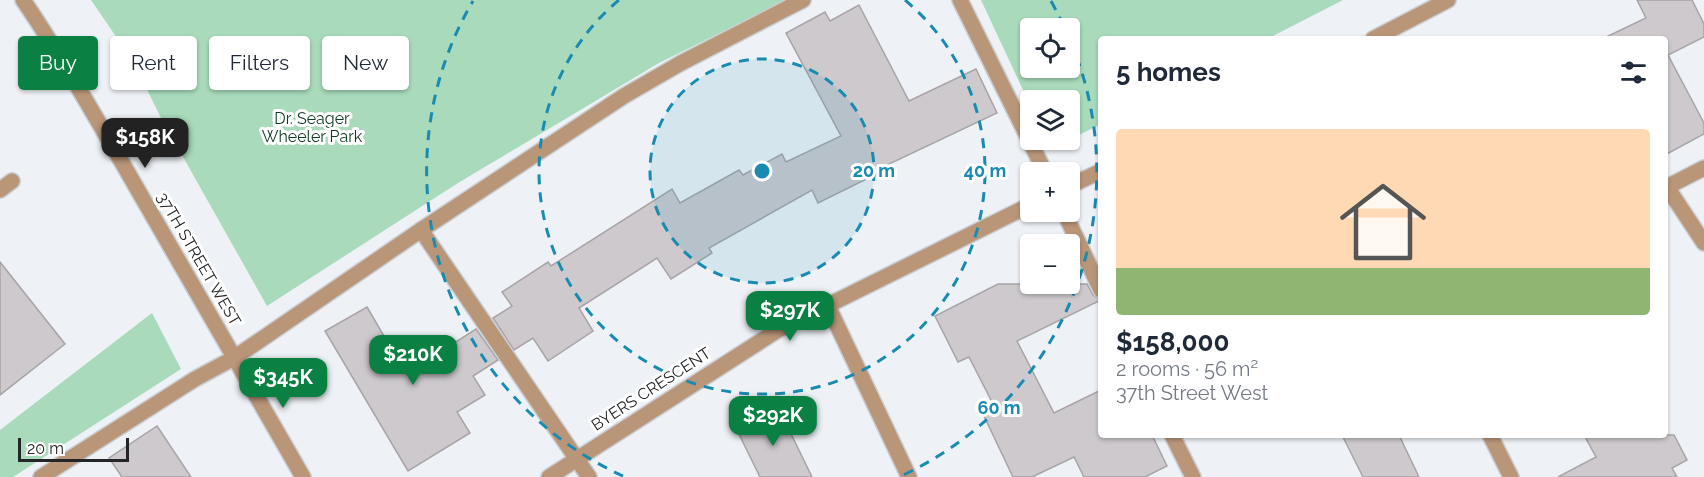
<!DOCTYPE html>
<html lang="en">
<head>
<meta charset="utf-8">
<style>
  :root { --surface:#fff; --page:#f6f6f7; --text:#1f2937; --muted:#747a83; --accent:#0b8043 }
  body { margin:0; font-family:Raleway,sans-serif; background:var(--page); color:var(--text); height:100vh; display:flex; flex-direction:column; font-size:22px; white-space:nowrap }
  * { box-sizing:border-box; margin:0 }
  p { font-size:20px; color:var(--muted) }
  .icon { flex:none; width:33px; height:33px; fill:none; stroke:currentColor; stroke-width:2; stroke-linecap:round; stroke-linejoin:round }
  .map { position:relative; flex:1; overflow:hidden }
  .drawer { position:absolute; left:1098px; top:36px; width:570px; height:402px; display:flex; flex-direction:column; background:var(--surface); border-radius:6px; box-shadow:0 2px 4px #0004 }
  .drawer>* { flex:none }
  .top-card { position:absolute; left:18px; top:36px; width:570px; height:54px; display:flex; gap:12px }
  .fabs { position:absolute; left:1020px; top:18px; display:grid; gap:12px }
  .fabs a { display:grid; place-items:center; width:60px; height:60px; border-radius:6px; background:var(--surface); box-shadow:0 2px 4px #0004; font-size:30px }
  .scale { position:absolute; left:18px; bottom:15px; width:111px; box-sizing:border-box; padding-left:6px; border:3px solid #232526; border-top:0; font-size:16px; line-height:21px; white-space:nowrap; color:#232526; -webkit-text-stroke:4px #fff; paint-order:stroke }
  .price { position:absolute; translate:-50% -51px; padding:0 14px; border-radius:12px; background:var(--accent); color:#fff; font-size:20px; line-height:39px; filter:drop-shadow(0 2px 3px #0008) }
  .price::after { content:''; position:absolute; left:50%; top:36px; width:18px; height:14px; margin-left:-9px; background:inherit; clip-path:polygon(0 0,100% 0,50% 100%) }
  .price.selected { background:#222; color:#fff }
  ul { padding:0; list-style:none }
  li { display:grid; align-content:center; gap:12px; height:318px; padding:0 18px }
  li span { display:grid; place-items:center; height:186px; border-radius:6px; color:#555 }
  li>.icon { margin-inline-start:auto }
  span .icon { width:108px; height:108px; fill:#fffc; stroke-width:1 }
  li b { font-size:26px }
  h2 { display:flex; justify-content:space-between; align-items:center; height:72px; padding:0 18px; font-size:26px }
  .tag { padding:0 21px; border-radius:6px; background:var(--surface); box-shadow:0 2px 4px #0004; font-size:21px; line-height:54px }
  .tag.selected { background:var(--accent); color:#fff }
  .map>svg:first-child { display:block }
</style>
</head>
<body>
<div class="map">
<svg width="1704" height="477" viewBox="0 0 1704 477">
  <rect width="100%" height="100%" fill="#eef2f6"/>
  <!-- green -->
  <g fill="#a8dabb" fill-rule="evenodd">
    <path d="M 91,0 L 786,0 L 659,63 L 458,183 L 267,306 L 160,116 L 134,63 Z"/>
    <path d="M 981,0 L 1343,0 L 1267,39 L 1101,39 L 1101,124 L 1051,149 L 1047,140 L 1070,140 L 1070,100 L 1030,100 L 1030,105 ZM 1030,28 L 1070,28 L 1070,68 L 1030,68 Z"/>
    <path d="M 152,313 L 181,369 L 13,477 L 0,477 L 0,430 Z"/>
  </g>
  <!-- building -->
  <g fill="#cdc9cd" stroke="#a7a3a7" stroke-width="1.5">
    <path d="M 1637,0 L 1692,0 L 1704,24 L 1704,37 L 1668,55 L 1704,123 L 1704,134 L 1665,155 L 1665,39 L 1602,39 L 1646,18 Z"/>
    <path d="M 859,5 L 909,101 L 976,69 L 997,113 L 889,164 L 891,167 L 818,203 L 812,190 L 709,248 L 712,253 L 671,279 L 657,258 L 579,308 L 593,331 L 548,361 L 533,338 L 514,350 L 493,318 L 512,306 L 502,292 L 548,262 L 551,266 L 672,189 L 680,203 L 739,170 L 743,175 L 782,154 L 786,162 L 841,136 L 786,33 L 825,12 L 830,21 Z"/>
    <path d="M 0,262 L 65,344 L 0,395 Z"/>
    <path d="M 998,284 L 1087,284 L 1093,295 L 1101,300 L 1017,341 L 1054,413 L 1101,390 L 1101,435 L 1152,435 L 1167,466 L 1145,477 L 1084,477 L 1074,457 L 1032,477 L 1013,477 L 984,416 L 996,410 L 969,357 L 958,362 L 935,316 Z"/>
    <path d="M 367,307 L 406,374 L 476,329 L 498,360 L 473,376 L 485,395 L 457,412 L 470,433 L 408,471 L 325,331 Z"/>
    <path d="M 778,407 L 812,477 L 760,477 L 736,428 Z"/>
    <path d="M 157,426 L 191,477 L 122,477 L 109,458 Z"/>
    <path d="M 1342,435 L 1399,435 L 1419,477 L 1363,477 Z"/>
    <path d="M 1584,435 L 1674,435 L 1687,460 L 1672,468 L 1677,477 L 1558,477 L 1596,457 Z"/>
  </g>
  <g fill="none" stroke-linecap="round" stroke-linejoin="round">
    <defs>
      <g id="service">
        <path d="M 960,0 L 1045,172"/>
        <path d="M 1667,187 L 1704,243"/>
        <path d="M 1665,188 L 1704,168"/>
        <path d="M 1064,212 L 1101,290"/>
        <path d="M 421,230 L 589,477"/>
        <path d="M 1172,435 L 1193,477"/>
        <path d="M 41,477 L 195,379 L 234,358 L 421,230 L 624,96 L 681,63 L 803,0"/>
      </g>
      <g id="minor">
        <path d="M 23,0 C 57,49 86,101 116,152 C 179,260 240,369 303,477"/>
        <path d="M 1373,39 L 1448,0"/>
        <path d="M 1070,186 L 1101,171"/>
        <path d="M 0,190 L 12,181"/>
        <path d="M 828,306 L 909,477"/>
        <path d="M 1490,435 L 1511,477"/>
        <path d="M 549,477 L 778,330 L 1030,205"/>
      </g>
    </defs>
    <!-- service casing -->
    <use href="#service" stroke="#c9cdd1" stroke-width="18"/>
    <!-- minor casing -->
    <use href="#minor" stroke="#c9cdd1" stroke-width="18"/>
    <!-- service -->
    <use href="#service" stroke="#ba9679" stroke-width="15"/>
    <!-- minor -->
    <use href="#minor" stroke="#ba9679" stroke-width="15"/>
  </g>
  <!-- distance rings -->
  <circle cx="762" cy="171" r="112" fill="#198bb0" fill-opacity=".12"/>
  <g fill="none" stroke="#198bb0" stroke-width="3" stroke-dasharray="10 8">
    <circle cx="762" cy="171" r="112"/>
    <path d="M905 0A223 223 0 1 1 619 0"/>
    <path d="M623 476A335 335 0 0 1 473 1M1051 1A335 335 0 0 1 1064 27M1070 40A335 335 0 0 1 901 476"/>
  </g>
  <g text-anchor="middle" dominant-baseline="central" stroke-width="6" stroke-linejoin="round" paint-order="stroke">
    <!-- park labels -->
    <g font-size="16" fill="#0f3923" stroke="#fff">
      <text x="312" y="118">Dr. Seager<tspan x="312" dy="18">Wheeler Park</tspan></text>
    </g>
    <!-- street labels -->
    <g font-size="16" fill="#232526" stroke="#fff">
      <text transform="translate(199 259) rotate(60)">37TH STREET WEST</text>
      <text transform="translate(651 389) rotate(-33)">BYERS CRESCENT</text>
    </g>
  </g>
  <circle cx="762" cy="171" r="9" fill="#198bb0" stroke="#fff" stroke-width="3"/>
  <g font-size="18" text-anchor="middle" font-weight="bold" fill="#198bb0" stroke="#fff" stroke-width="6" stroke-linejoin="round" paint-order="stroke">
    <text x="874" y="177">20 m</text>
    <text x="985" y="177">40 m</text>
    <text x="999" y="414">60 m</text>
  </g>
</svg>
<div class="fabs">
<a><svg class="icon" aria-label="locate" viewBox="0 0 24 24"><circle cx="12" cy="12" r="6"/><path d="M12 2v4M12 18v4M2 12h4M18 12h4"/></svg></a>
<a><svg class="icon" aria-label="layers" viewBox="0 0 24 24"><path d="M12 4l9 5-9 5-9-5zM3 14l9 5 9-5"/></svg></a>
<a>+</a>
<a>−</a>
</div>
<div class="scale">20 m</div>
<b class="price selected" style="left:145px;top:169px">$158K</b>
<b class="price" style="left:790px;top:342px">$297K</b>
<b class="price" style="left:413px;top:386px">$210K</b>
<b class="price" style="left:283px;top:409px">$345K</b>
<b class="price" style="left:773px;top:447px">$292K</b>
<div class="top-card">
<a class="tag selected">Buy</a>
<a class="tag">Rent</a>
<a class="tag">Filters</a>
<a class="tag">New</a>
</div>
<section class="drawer">
<h2>5 homes<svg class="icon" aria-label="filters" viewBox="0 0 24 24"><path d="M4 7h16M4 17h16"/><circle cx="9" cy="7" r="2"/><circle cx="15" cy="17" r="2"/></svg></h2>
<ul>
<li><span style="background:linear-gradient(#ffd9b3 75%,#8fb573 0)"><svg class="icon" aria-label="home" viewBox="0 0 24 24"><path d="M3 11l9-7 9 7M6 9v11h12V9"/></svg></span><div><b>$158,000</b><p>2 rooms · 56 m²</p><p>37th Street West</p></div></li>
</ul>
</section>
</div>
</body>
</html>
